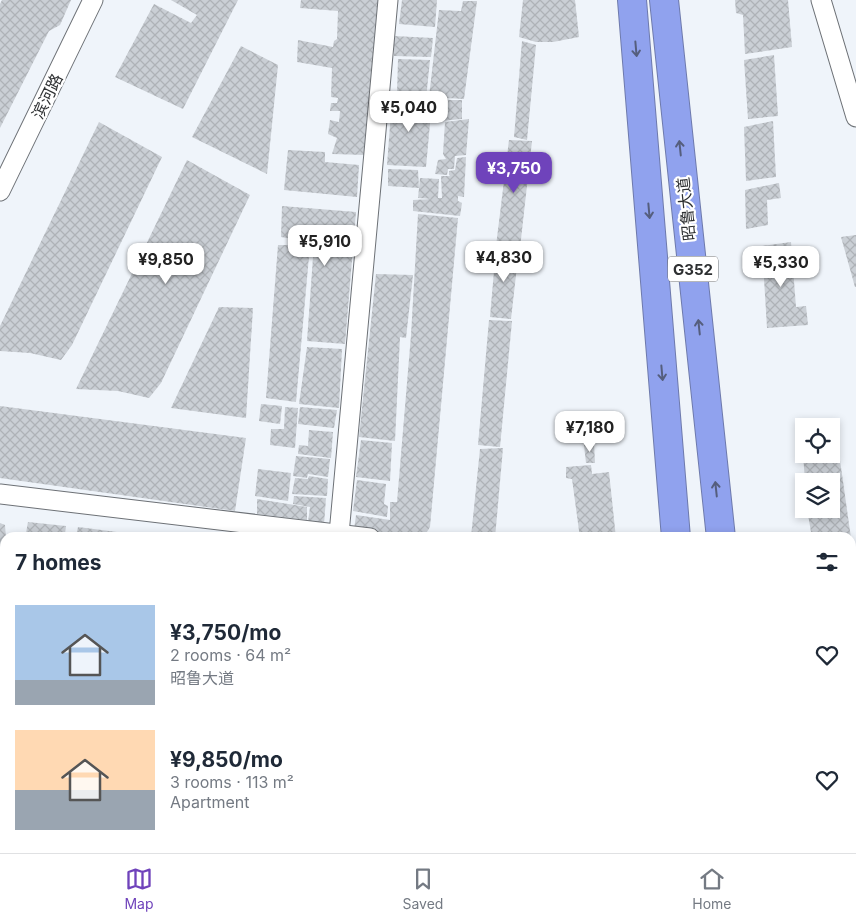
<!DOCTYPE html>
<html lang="en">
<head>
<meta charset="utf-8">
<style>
  :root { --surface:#fff; --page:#f6f6f7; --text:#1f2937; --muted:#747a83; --line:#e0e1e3; --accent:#6f43bb }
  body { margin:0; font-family:Inter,"Noto Sans SC",sans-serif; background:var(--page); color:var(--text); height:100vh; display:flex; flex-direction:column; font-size:19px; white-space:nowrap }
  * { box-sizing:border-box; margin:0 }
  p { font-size:16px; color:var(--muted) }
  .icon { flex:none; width:28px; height:28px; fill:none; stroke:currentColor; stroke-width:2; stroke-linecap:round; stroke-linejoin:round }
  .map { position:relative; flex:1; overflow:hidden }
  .sheet { position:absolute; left:0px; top:532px; width:856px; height:321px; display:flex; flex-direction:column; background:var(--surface); border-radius:15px 15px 0 0; box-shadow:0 2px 8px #0003 }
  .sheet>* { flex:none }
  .controls { position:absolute; left:795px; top:418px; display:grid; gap:10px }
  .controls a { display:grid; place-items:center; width:45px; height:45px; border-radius:0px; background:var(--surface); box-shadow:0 2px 8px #0003; font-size:25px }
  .price { position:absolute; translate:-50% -42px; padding:0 11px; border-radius:10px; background:#fff; color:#222; font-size:16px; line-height:32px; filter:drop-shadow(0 1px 2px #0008) }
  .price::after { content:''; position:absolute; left:50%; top:30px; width:15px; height:11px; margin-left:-8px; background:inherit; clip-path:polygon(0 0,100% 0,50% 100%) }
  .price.selected { background:var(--accent); color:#fff }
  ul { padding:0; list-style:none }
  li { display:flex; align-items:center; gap:15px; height:125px; padding:0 15px }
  li span { display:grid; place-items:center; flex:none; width:140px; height:100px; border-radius:0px; color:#555 }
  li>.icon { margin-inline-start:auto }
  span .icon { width:60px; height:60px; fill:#fffc; stroke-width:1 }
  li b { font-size:21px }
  h2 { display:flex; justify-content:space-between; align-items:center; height:60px; padding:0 15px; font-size:21px }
  .dock { display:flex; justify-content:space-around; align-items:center; height:70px; border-top:1px solid var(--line); background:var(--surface); font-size:14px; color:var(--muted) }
  .dock a { display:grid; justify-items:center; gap:2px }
  .dock .selected { color:var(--accent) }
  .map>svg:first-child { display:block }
</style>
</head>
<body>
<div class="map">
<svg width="856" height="853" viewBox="0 0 856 853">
  <defs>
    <pattern id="building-cross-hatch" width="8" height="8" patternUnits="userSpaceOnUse" patternTransform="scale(1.25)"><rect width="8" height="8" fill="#cacfd5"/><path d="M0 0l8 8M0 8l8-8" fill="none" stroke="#aeb2b7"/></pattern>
  </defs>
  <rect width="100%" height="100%" fill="#eff4fa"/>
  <!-- building -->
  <g fill="url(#building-cross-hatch)">
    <path d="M 2,0 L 71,0 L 60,25 L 49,31 L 0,128 L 0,4 Z"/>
    <path d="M 171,0 L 238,0 L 183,109 L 115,77 L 154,4 L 191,23 L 197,15 Z"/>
    <path d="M 301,0 L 378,0 L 364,155 L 332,154 L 337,138 L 328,134 L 330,120 L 339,122 L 340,111 L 330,111 L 331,103 L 337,103 L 338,98 L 331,97 L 332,68 L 297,62 L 298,40 L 333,47 L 334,41 L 337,39 L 338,11 L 300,8 Z"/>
    <path d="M 402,0 L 437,0 L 435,27 L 399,24 Z"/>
    <path d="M 523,0 L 575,0 L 579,37 L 553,42 L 536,42 L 519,37 Z"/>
    <path d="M 735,0 L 788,0 L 792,47 L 745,54 L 743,15 L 736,13 Z"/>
    <path d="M 463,1 L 477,1 L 464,99 L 429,97 L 439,10 L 461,11 Z"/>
    <path d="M 394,36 L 433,38 L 431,57 L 394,56 Z"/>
    <path d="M 522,41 L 536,45 L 527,140 L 514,137 Z"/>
    <path d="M 241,46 L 278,65 L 267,174 L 192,137 Z"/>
    <path d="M 774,55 L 778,116 L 748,119 L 744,60 Z"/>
    <path d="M 398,59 L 430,60 L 426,99 L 397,94 Z"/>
    <path d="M 392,99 L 432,102 L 426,167 L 387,165 Z"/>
    <path d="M 442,100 L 462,100 L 462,119 L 441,121 Z"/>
    <path d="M 469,119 L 466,155 L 455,156 L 454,169 L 448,169 L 447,175 L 435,174 L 438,160 L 446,159 L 443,154 L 445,122 Z"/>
    <path d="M 773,121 L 776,177 L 746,181 L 744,127 Z"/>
    <path d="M 99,122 L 162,157 L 72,345 L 61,360 L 30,353 L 0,351 L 0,326 Z"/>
    <path d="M 509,140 L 532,141 L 520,248 L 496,246 Z"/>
    <path d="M 288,150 L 325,152 L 325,162 L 359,165 L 357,197 L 284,190 Z"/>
    <path d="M 466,157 L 464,197 L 458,196 L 458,201 L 462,203 L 460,216 L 413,211 L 413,200 L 432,199 L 418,198 L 420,178 L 439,179 L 438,198 L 442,198 L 441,176 L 450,176 L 449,175 L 449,171 L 455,170 L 457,158 Z"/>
    <path d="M 187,160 L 250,195 L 161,383 L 149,398 L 118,391 L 76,389 Z"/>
    <path d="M 388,169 L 418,170 L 419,188 L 388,186 Z"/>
    <path d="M 779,183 L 781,198 L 767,200 L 768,225 L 746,229 L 745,190 Z"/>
    <path d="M 282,206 L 356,212 L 345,344 L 307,341 L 314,243 L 281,237 Z"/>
    <path d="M 418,214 L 458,218 L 430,527 L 425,535 L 414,536 L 354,530 L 356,515 L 390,520 L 390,502 L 397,502 L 411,335 Z"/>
    <path d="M 856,235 L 856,287 L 855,287 L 841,237 Z"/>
    <path d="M 791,242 L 796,307 L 806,306 L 808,325 L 767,328 L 762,246 Z"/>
    <path d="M 278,245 L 310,245 L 296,402 L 266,398 Z"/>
    <path d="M 496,248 L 519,249 L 511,319 L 490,317 Z"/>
    <path d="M 376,274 L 413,275 L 406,338 L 400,337 L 395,441 L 359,437 Z"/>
    <path d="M 219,307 L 253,308 L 246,418 L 171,408 Z"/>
    <path d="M 489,320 L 512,321 L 500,447 L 478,445 Z"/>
    <path d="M 307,347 L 342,349 L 339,408 L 299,404 Z"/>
    <path d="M 261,404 L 282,406 L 280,424 L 259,421 Z"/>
    <path d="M 0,406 L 246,438 L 235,511 L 0,478 Z"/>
    <path d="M 285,407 L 298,408 L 295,448 L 270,445 L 271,429 L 284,429 Z"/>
    <path d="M 300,407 L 337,410 L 334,428 L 298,424 Z"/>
    <path d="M 309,430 L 333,432 L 331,458 L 298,454 L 299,445 L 308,446 Z"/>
    <path d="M 361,440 L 392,443 L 390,481 L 356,477 Z"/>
    <path d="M 594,443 L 595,463 L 586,463 L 584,445 Z"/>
    <path d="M 838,446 L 851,538 L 812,538 L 807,509 L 831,509 L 831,481 L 805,481 L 803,454 L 831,454 L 831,447 Z"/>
    <path d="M 503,448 L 495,538 L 471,537 L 480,449 Z"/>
    <path d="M 296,456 L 330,459 L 328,477 L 308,474 L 307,478 L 293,476 Z"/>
    <path d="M 591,465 L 592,474 L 609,472 L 616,538 L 580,538 L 572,479 L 566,478 L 566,467 Z"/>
    <path d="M 258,469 L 291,473 L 288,501 L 255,496 Z"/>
    <path d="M 309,476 L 328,479 L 327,496 L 292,494 L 295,478 L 308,479 Z"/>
    <path d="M 357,480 L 386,484 L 384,504 L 388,506 L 387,517 L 353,511 Z"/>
    <path d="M 804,482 L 804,499 L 798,500 L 795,483 Z"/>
    <path d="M 294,496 L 326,498 L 324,525 L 308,522 L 310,507 L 293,504 Z"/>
    <path d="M 257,499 L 307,507 L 307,520 L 257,514 Z"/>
    <path d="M 28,522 L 66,526 L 65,534 L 76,536 L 78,527 L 117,532 L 116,538 L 14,538 L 15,532 L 26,533 Z"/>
    <path d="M 0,523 L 5,525 L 6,538 L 5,554 L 0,564 Z"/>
    <path d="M 131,534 L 149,536 L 149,538 L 130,538 Z"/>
    <path d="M 4,635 L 5,635 L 5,676 L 0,675 Z"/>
    <path d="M 0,682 L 5,683 L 5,810 L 0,809 Z"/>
    <path d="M 851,751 L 854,764 L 851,765 Z"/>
    <path d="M 854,765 L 856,765 L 856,806 L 851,806 L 851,766 Z"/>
    <path d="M 0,816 L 5,817 L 5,849 L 241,849 L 264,853 L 0,853 Z"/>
    <path d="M 856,830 L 856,853 L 821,853 L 819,849 L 851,849 L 851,831 Z"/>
    <path d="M 298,849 L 333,849 L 333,853 L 311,853 L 298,851 Z"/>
    <path d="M 337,849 L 373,849 L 372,853 L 345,853 L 337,852 Z"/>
    <path d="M 420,849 L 457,849 L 456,853 L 419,853 Z"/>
    <path d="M 461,849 L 500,849 L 499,853 L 460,853 Z"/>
    <path d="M 569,849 L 631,849 L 633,853 L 564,853 Z"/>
    <path d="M 635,849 L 659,849 L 660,852 L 637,853 Z"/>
  </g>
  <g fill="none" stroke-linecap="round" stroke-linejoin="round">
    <defs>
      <g id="minor">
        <path d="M 821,0 L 856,117"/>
        <path d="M 0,191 L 93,0"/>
        <path d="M 0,494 L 370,538"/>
        <path d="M 339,534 L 388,0"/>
        <path d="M 400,853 L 401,849"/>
      </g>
      <g id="highway">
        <path d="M 632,0 L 676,538"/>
        <path d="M 664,0 L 721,538"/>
        <path d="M 754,849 L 755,853"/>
        <path d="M 711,853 L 711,849"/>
      </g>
    </defs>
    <!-- minor casing -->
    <use href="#minor" stroke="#6d7176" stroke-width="21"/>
    <!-- highway casing -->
    <use href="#highway" stroke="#6e7aac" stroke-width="30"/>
    <!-- minor -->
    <use href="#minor" stroke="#fff" stroke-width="19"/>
    <!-- highway -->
    <use href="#highway" stroke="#90a2ee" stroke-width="28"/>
  </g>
  <!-- one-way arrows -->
  <defs><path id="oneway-shaft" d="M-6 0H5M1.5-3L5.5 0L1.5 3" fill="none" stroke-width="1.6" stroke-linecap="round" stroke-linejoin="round" transform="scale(1.25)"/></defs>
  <g stroke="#555e7d">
    <use href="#oneway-shaft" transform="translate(636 49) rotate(85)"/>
    <use href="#oneway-shaft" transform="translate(680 148) rotate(-96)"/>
    <use href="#oneway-shaft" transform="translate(649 211) rotate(85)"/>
    <use href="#oneway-shaft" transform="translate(699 327) rotate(-96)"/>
    <use href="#oneway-shaft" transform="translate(662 373) rotate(85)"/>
    <use href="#oneway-shaft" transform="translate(716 489) rotate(-96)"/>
  </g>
  <g text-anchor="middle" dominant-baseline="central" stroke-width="4.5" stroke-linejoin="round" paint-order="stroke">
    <!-- shield labels -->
    <rect fill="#fff" stroke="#6d6e70" stroke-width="1" x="668" y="256.5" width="50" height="25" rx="4"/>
    <g font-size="15" font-weight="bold" fill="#2e3032">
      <text x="693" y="269">G352</text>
    </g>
    <!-- street labels -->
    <g font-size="16" fill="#2e3032" stroke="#fff">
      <text transform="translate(47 96) rotate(-64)">滨河路</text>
      <text transform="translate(686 209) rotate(-96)">昭鲁大道</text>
    </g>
  </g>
</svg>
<div class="controls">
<a><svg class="icon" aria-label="locate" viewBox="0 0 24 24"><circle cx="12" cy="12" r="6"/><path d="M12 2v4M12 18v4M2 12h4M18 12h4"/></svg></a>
<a><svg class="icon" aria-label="layers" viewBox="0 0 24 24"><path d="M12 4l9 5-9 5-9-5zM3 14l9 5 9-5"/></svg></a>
</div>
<b class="price" style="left:409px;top:133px">¥5,040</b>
<b class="price selected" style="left:514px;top:194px">¥3,750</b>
<b class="price" style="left:325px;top:267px">¥5,910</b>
<b class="price" style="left:504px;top:283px">¥4,830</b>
<b class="price" style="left:166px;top:285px">¥9,850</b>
<b class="price" style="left:781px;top:288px">¥5,330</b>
<b class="price" style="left:590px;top:453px">¥7,180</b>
<section class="sheet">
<h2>7 homes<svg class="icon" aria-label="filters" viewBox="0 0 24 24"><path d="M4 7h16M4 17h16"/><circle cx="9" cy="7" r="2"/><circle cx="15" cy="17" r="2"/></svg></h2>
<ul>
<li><span style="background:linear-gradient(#a9c7e8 75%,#9aa5b1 0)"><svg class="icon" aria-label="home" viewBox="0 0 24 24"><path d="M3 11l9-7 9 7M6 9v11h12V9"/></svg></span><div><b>¥3,750/mo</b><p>2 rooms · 64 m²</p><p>昭鲁大道</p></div><svg class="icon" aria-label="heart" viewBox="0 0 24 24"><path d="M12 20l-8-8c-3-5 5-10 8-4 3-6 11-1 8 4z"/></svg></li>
<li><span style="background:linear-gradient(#ffd9b3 60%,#9aa5b1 0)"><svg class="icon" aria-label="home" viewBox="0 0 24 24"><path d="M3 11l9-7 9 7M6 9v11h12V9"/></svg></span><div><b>¥9,850/mo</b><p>3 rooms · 113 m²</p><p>Apartment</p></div><svg class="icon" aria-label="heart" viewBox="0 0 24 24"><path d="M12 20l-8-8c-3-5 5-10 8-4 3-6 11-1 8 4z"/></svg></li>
</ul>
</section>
</div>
<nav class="dock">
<a class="selected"><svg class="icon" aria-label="map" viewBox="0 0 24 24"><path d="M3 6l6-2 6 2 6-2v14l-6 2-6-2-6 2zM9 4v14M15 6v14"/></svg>Map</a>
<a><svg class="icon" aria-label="saved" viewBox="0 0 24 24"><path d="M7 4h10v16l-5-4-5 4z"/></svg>Saved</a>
<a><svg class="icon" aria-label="home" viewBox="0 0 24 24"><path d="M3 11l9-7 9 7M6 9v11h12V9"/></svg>Home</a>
</nav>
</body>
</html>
